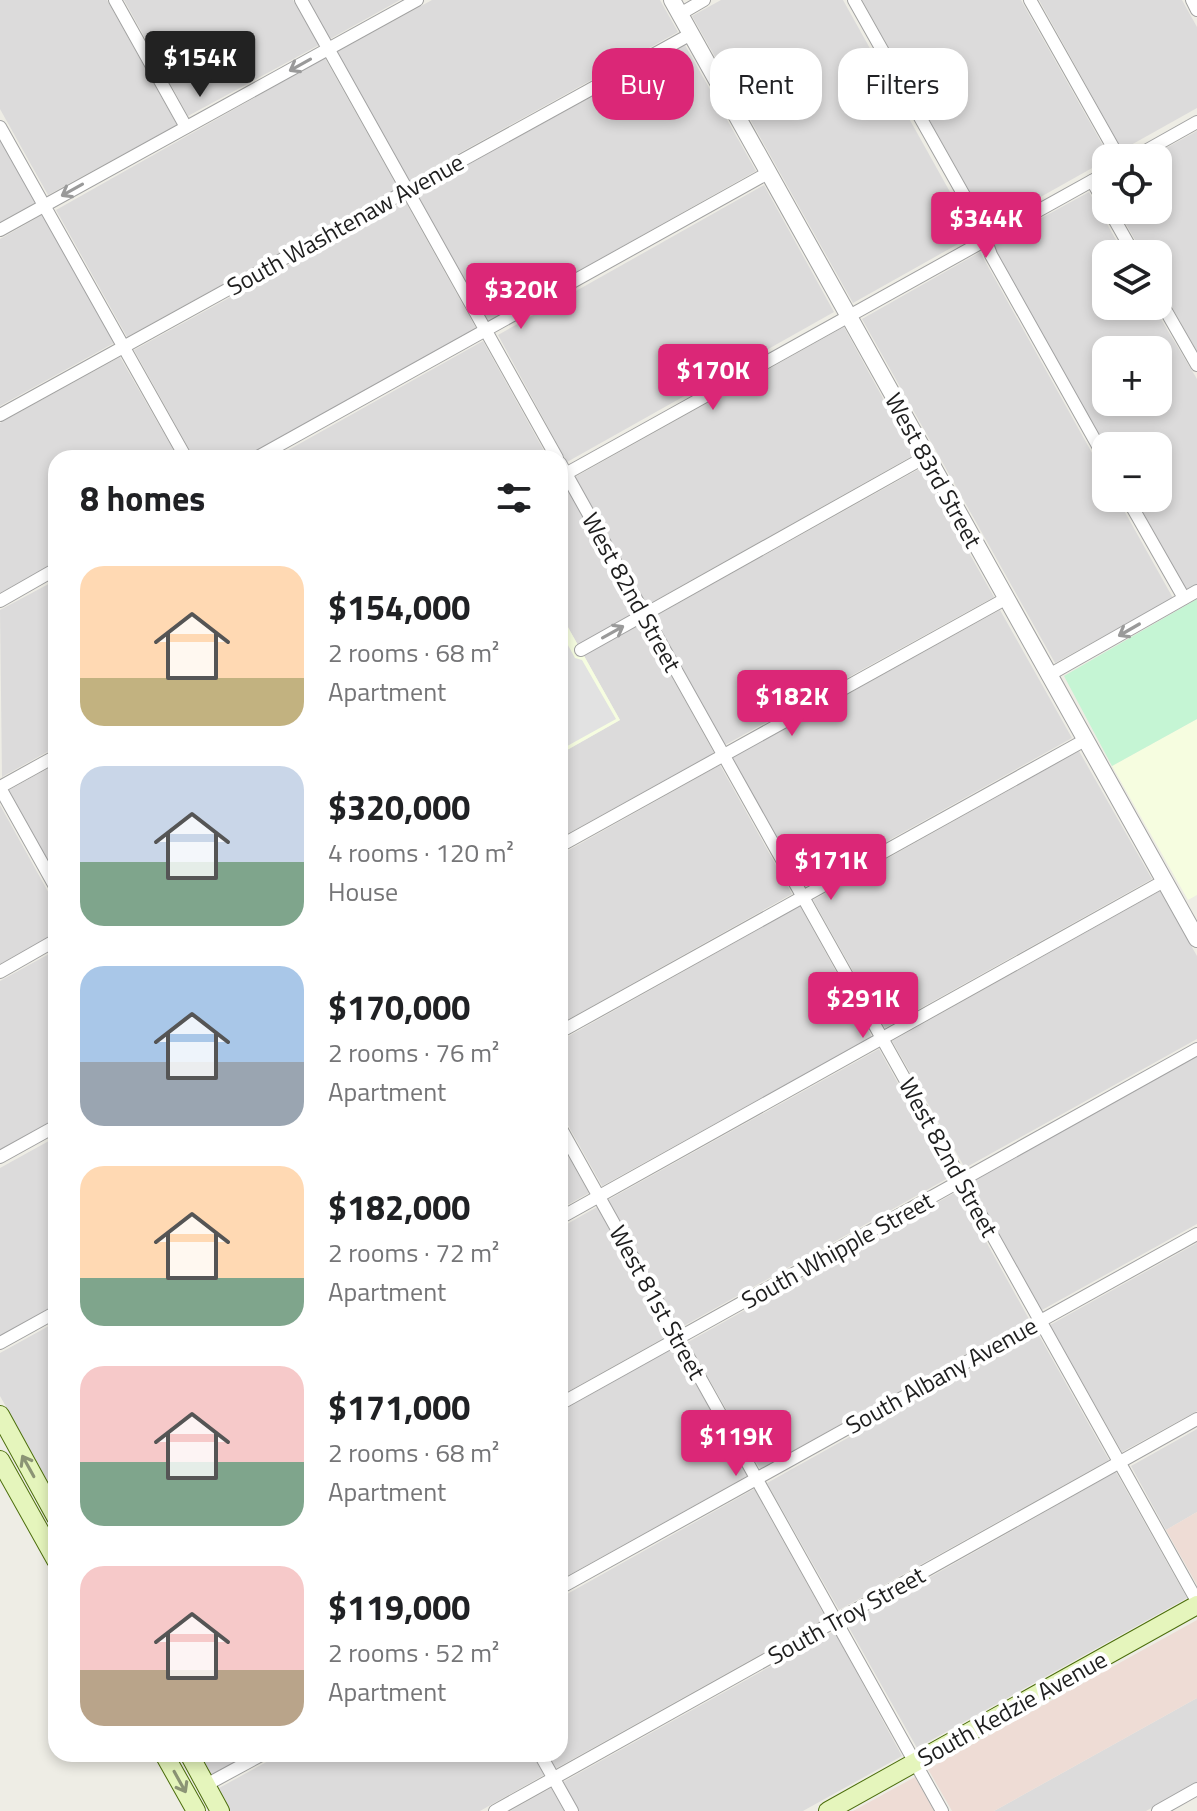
<!DOCTYPE html>
<html lang="en">
<head>
<meta charset="utf-8">
<style>
  :root { --surface:#fff; --page:#f6f6f6; --text:#202124; --muted:#757577; --accent:#db2777 }
  body { margin:0; font-family:"Titillium Web",sans-serif; background:var(--page); color:var(--text); height:100vh; display:flex; flex-direction:column; font-size:30px; white-space:nowrap }
  * { box-sizing:border-box; margin:0 }
  p { font-size:26px; color:var(--muted) }
  .icon { flex:none; width:44px; height:44px; fill:none; stroke:currentColor; stroke-width:2; stroke-linecap:round; stroke-linejoin:round }
  .map { position:relative; flex:1; overflow:hidden }
  .panel { position:absolute; left:48px; top:450px; width:520px; height:1312px; display:flex; flex-direction:column; background:var(--surface); border-radius:24px; box-shadow:0 4px 12px #0003 }
  .panel>* { flex:none }
  .guide { position:absolute; left:592px; top:48px; width:484px; height:72px; display:flex; gap:16px }
  .controls { position:absolute; left:1092px; top:144px; display:grid; gap:16px }
  .controls a { display:grid; place-items:center; width:80px; height:80px; border-radius:16px; background:var(--surface); box-shadow:0 4px 12px #0003; font-size:40px }
  .price { position:absolute; translate:-50% -68px; padding:0 18px; border-radius:8px; background:var(--accent); color:#fff; font-size:26px; line-height:52px; filter:drop-shadow(0 2px 4px #0008) }
  .price::after { content:''; position:absolute; left:50%; top:48px; width:24px; height:18px; margin-left:-12px; background:inherit; clip-path:polygon(0 0,100% 0,50% 100%) }
  .price.current { background:#222; color:#fff }
  ul { padding:0; list-style:none }
  li { display:flex; align-items:center; gap:24px; height:200px; padding:0 32px }
  li span { display:grid; place-items:center; flex:none; width:224px; height:160px; border-radius:24px; color:#555 }
  li>.icon { margin-inline-start:auto }
  span .icon { width:96px; height:96px; fill:#fffc; stroke-width:1 }
  li b { font-size:34px }
  h2 { display:flex; justify-content:space-between; align-items:center; height:96px; padding:0 32px; font-size:34px }
  .chip { padding:0 28px; border-radius:24px; background:var(--surface); box-shadow:0 4px 12px #0003; font-size:28px; line-height:72px }
  .chip.current { background:var(--accent); color:#fff }
  .map>svg:first-child { display:block }
</style>
</head>
<body>
<div class="map">
<svg width="1197" height="1811" viewBox="0 0 1197 1811">
  <rect width="100%" height="100%" fill="#eeede5"/>
  <!-- residential -->
  <g fill="#dcdbdb" fill-rule="evenodd">
    <path d="M 0,0 L 107,0 L 177,125 L 48,195 L 0,109 Z"/>
    <path d="M 124,0 L 293,0 L 319,45 L 188,116 Z"/>
    <path d="M 308,0 L 400,0 L 330,39 Z"/>
    <path d="M 432,0 L 660,0 L 678,32 L 409,181 L 337,52 Z"/>
    <path d="M 721,0 L 843,0 L 974,235 L 853,303 L 692,16 Z"/>
    <path d="M 862,0 L 1021,0 L 1110,158 L 989,226 Z"/>
    <path d="M 1039,0 L 1182,0 L 1197,27 L 1197,108 L 1122,150 Z"/>
    <path d="M 685,45 L 756,171 L 488,322 L 415,194 Z"/>
    <path d="M 325,58 L 398,188 L 127,337 L 56,210 Z"/>
    <path d="M 1197,131 L 1197,352 L 1158,282 L 1158,254 L 1143,254 L 1118,210 L 1158,210 L 1158,158 L 1148,158 Z"/>
    <path d="M 0,140 L 35,203 L 0,222 Z"/>
    <path d="M 764,185 L 834,312 L 567,462 L 498,335 Z"/>
    <path d="M 1089,192 L 1124,254 L 1106,254 L 1106,306 L 1153,306 L 1197,379 L 1197,584 L 1186,590 L 1135,498 L 1158,498 L 1158,446 L 1106,447 L 992,245 ZM 1106,350 L 1158,350 L 1158,402 L 1106,402 Z"/>
    <path d="M 405,201 L 476,328 L 244,458 L 194,458 L 134,350 Z"/>
    <path d="M 42,215 L 114,343 L 0,406 L 0,239 Z"/>
    <path d="M 980,252 L 1106,478 L 1106,498 L 1117,498 L 1173,598 L 1055,663 L 862,319 Z"/>
    <path d="M 844,327 L 914,455 L 647,605 L 575,477 Z"/>
    <path d="M 483,341 L 548,458 L 274,458 Z"/>
    <path d="M 120,357 L 178,458 L 56,458 L 56,562 L 0,593 L 0,423 Z"/>
    <path d="M 921,468 L 994,597 L 725,745 L 654,617 Z"/>
    <path d="M 564,483 L 714,753 L 560,838 L 560,754 L 620,720 L 560,613 L 560,485 Z"/>
    <path d="M 56,580 L 56,747 L 2,777 L 0,610 Z"/>
    <path d="M 1000,610 L 1072,738 L 805,887 L 732,758 Z"/>
    <path d="M 1079,751 L 1152,879 L 885,1028 L 813,900 Z"/>
    <path d="M 56,764 L 56,875 L 9,790 Z"/>
    <path d="M 720,765 L 792,894 L 560,1024 L 560,855 Z"/>
    <path d="M 0,805 L 56,906 L 56,933 L 0,964 Z"/>
    <path d="M 1160,891 L 1197,956 L 1197,1039 L 965,1168 L 892,1041 Z"/>
    <path d="M 800,906 L 872,1037 L 602,1186 L 560,1111 L 560,1041 Z"/>
    <path d="M 56,950 L 56,1119 L 0,1150 L 0,981 Z"/>
    <path d="M 879,1049 L 950,1177 L 680,1328 L 608,1200 Z"/>
    <path d="M 1197,1056 L 1197,1224 L 1042,1310 L 970,1183 Z"/>
    <path d="M 56,1137 L 56,1305 L 0,1336 L 0,1168 Z"/>
    <path d="M 560,1142 L 589,1193 L 560,1209 Z"/>
    <path d="M 958,1191 L 1029,1319 L 760,1469 L 688,1342 Z"/>
    <path d="M 597,1207 L 669,1335 L 560,1396 L 560,1228 Z"/>
    <path d="M 1197,1243 L 1197,1411 L 1122,1452 L 1050,1325 Z"/>
    <path d="M 56,1322 L 56,1491 L 54,1492 L 0,1396 L 0,1353 Z"/>
    <path d="M 1037,1332 L 1109,1460 L 839,1610 L 767,1483 Z"/>
    <path d="M 675,1347 L 747,1476 L 560,1580 L 560,1412 Z"/>
    <path d="M 1197,1429 L 1197,1512 L 1166,1530 L 1131,1466 Z"/>
    <path d="M 1116,1472 L 1187,1598 L 917,1748 L 847,1624 Z"/>
    <path d="M 754,1489 L 826,1618 L 555,1769 L 547,1754 L 560,1754 L 560,1598 Z"/>
    <path d="M 834,1631 L 902,1756 L 803,1811 L 579,1811 L 563,1782 Z"/>
    <path d="M 1197,1698 L 1197,1783 L 1146,1811 L 994,1811 Z"/>
    <path d="M 200,1754 L 251,1754 L 212,1776 Z"/>
    <path d="M 281,1754 L 532,1754 L 544,1775 L 480,1811 L 230,1811 L 219,1788 Z"/>
    <path d="M 551,1788 L 564,1811 L 510,1811 Z"/>
  </g>
  <!-- commercial -->
  <g fill="#eedcd5">
    <path d="M 1197,1512 L 1197,1585 L 1166,1530 Z"/>
    <path d="M 1197,1620 L 1197,1698 L 994,1811 L 952,1811 L 928,1769 Z"/>
    <path d="M 915,1777 L 934,1811 L 853,1811 Z"/>
  </g>
  <!-- education -->
  <g fill="#f6fde0">
    <path d="M 560,613 L 620,720 L 560,754 Z"/>
    <path d="M 1197,719 L 1197,895 L 1188,900 L 1112,766 Z"/>
  </g>
  <!-- park -->
  <path fill="#c5f5d4" d="M 1197,599 L 1197,719 L 1112,766 L 1064,676 Z"/>
  <!-- parking -->
  <path fill="#e2e2e2" d="M 563,636 L 575,658 L 582,660 L 616,719 L 560,750 L 560,638 Z"/>
  <g fill="none" stroke-linecap="round" stroke-linejoin="round">
    <defs>
      <g id="minor">
        <path d="M 115,0 L 186,127"/>
        <path d="M 301,0 L 557,458"/>
        <path d="M 854,0 L 979,222 L 991,255 L 1106,460"/>
        <path d="M 1030,0 L 1119,158"/>
        <path d="M 1192,0 L 1197,10"/>
        <path d="M 680,14 L 704,0"/>
        <path d="M 0,127 L 186,458"/>
        <path d="M 1133,158 L 1197,122"/>
        <path d="M 1092,181 L 1106,205"/>
        <path d="M 1109,210 L 1134,254"/>
        <path d="M 0,230 L 417,0"/>
        <path d="M 1158,297 L 1197,365"/>
        <path d="M 0,415 L 691,34"/>
        <path d="M 256,458 L 768,173"/>
        <path d="M 560,463 L 1197,1601"/>
        <path d="M 560,477 L 1106,173"/>
        <path d="M 1127,498 L 1184,598"/>
        <path d="M 0,601 L 56,569"/>
        <path d="M 581,650 L 927,456"/>
        <path d="M 1049,675 L 1197,591"/>
        <path d="M 0,787 L 56,756"/>
        <path d="M 0,788 L 56,888"/>
        <path d="M 560,846 L 1007,598"/>
        <path d="M 0,972 L 56,940"/>
        <path d="M 560,1032 L 1085,740"/>
        <path d="M 560,1127 L 942,1811"/>
        <path d="M 0,1157 L 56,1126"/>
        <path d="M 560,1218 L 1164,881"/>
        <path d="M 0,1343 L 56,1312"/>
        <path d="M 560,1404 L 1197,1049"/>
        <path d="M 560,1588 L 1197,1234"/>
        <path d="M 540,1754 L 572,1811"/>
        <path d="M 206,1785 L 263,1754"/>
        <path d="M 495,1811 L 1197,1419"/>
        <path d="M 1158,1811 L 1197,1789"/>
      </g>
      <path id="tertiary" d="M 672,0 L 1197,939"/>
      <g id="secondary">
        <path d="M 0,1415 L 56,1517"/>
        <path d="M 0,1460 L 56,1560"/>
        <path d="M 164,1754 L 196,1811"/>
        <path d="M 189,1754 L 220,1811"/>
        <path d="M 828,1811 L 1197,1605"/>
      </g>
    </defs>
    <!-- minor casing -->
    <use href="#minor" stroke="#a2a2a2" stroke-width="14"/>
    <!-- tertiary casing -->
    <use href="#tertiary" stroke="#a2a2a2" stroke-width="18"/>
    <!-- secondary casing -->
    <use href="#secondary" stroke="#4c6e0c" stroke-width="20"/>
    <!-- minor -->
    <use href="#minor" stroke="#fff" stroke-width="12"/>
    <!-- tertiary -->
    <use href="#tertiary" stroke="#fff" stroke-width="16"/>
    <!-- secondary -->
    <use href="#secondary" stroke="#e5f5bc" stroke-width="18"/>
  </g>
  <!-- one-way arrows -->
  <defs><path id="oneway-shaft" d="M-6 0H5M1.5-3L5.5 0L1.5 3" fill="none" stroke-width="1.6" stroke-linecap="round" stroke-linejoin="round" transform="scale(2)"/></defs>
  <g stroke="#9a9a9a">
    <use href="#oneway-shaft" transform="translate(300 65) rotate(151)"/>
    <use href="#oneway-shaft" transform="translate(72 190) rotate(151)"/>
    <use href="#oneway-shaft" transform="translate(1129 630) rotate(150)"/>
    <use href="#oneway-shaft" transform="translate(613 632) rotate(-29)"/>
  </g>
  <g stroke="#8b9475">
    <use href="#oneway-shaft" transform="translate(28 1466) rotate(-119)"/>
    <use href="#oneway-shaft" transform="translate(180 1782) rotate(61)"/>
  </g>
  <g text-anchor="middle" dominant-baseline="central" stroke-width="8" stroke-linejoin="round" paint-order="stroke">
    <!-- street labels -->
    <g font-size="24" fill="#1e1e1e" stroke="#fff">
      <text transform="translate(345 224) rotate(-29)">South Washtenaw Avenue</text>
      <text transform="translate(934 470) rotate(61)">West 83rd Street</text>
      <text transform="translate(632 592) rotate(61)">West 82nd Street</text>
      <text transform="translate(949 1157) rotate(61)">West 82nd Street</text>
      <text transform="translate(837 1250) rotate(-29)">South Whipple Street</text>
      <text transform="translate(658 1302) rotate(61)">West 81st Street</text>
      <text transform="translate(941 1375) rotate(-29)">South Albany Avenue</text>
      <text transform="translate(846 1615) rotate(-29)">South Troy Street</text>
      <text transform="translate(1012 1708) rotate(-29)">South Kedzie Avenue</text>
    </g>
  </g>
</svg>
<div class="controls">
<a><svg class="icon" aria-label="locate" viewBox="0 0 24 24"><circle cx="12" cy="12" r="6"/><path d="M12 2v4M12 18v4M2 12h4M18 12h4"/></svg></a>
<a><svg class="icon" aria-label="layers" viewBox="0 0 24 24"><path d="M12 4l9 5-9 5-9-5zM3 14l9 5 9-5"/></svg></a>
<a>+</a>
<a>−</a>
</div>
<b class="price current" style="left:200px;top:99px">$154K</b>
<b class="price" style="left:986px;top:260px">$344K</b>
<b class="price" style="left:521px;top:331px">$320K</b>
<b class="price" style="left:713px;top:412px">$170K</b>
<b class="price" style="left:792px;top:738px">$182K</b>
<b class="price" style="left:831px;top:902px">$171K</b>
<b class="price" style="left:863px;top:1040px">$291K</b>
<b class="price" style="left:736px;top:1478px">$119K</b>
<div class="guide">
<a class="chip current">Buy</a>
<a class="chip">Rent</a>
<a class="chip">Filters</a>
</div>
<section class="panel">
<h2>8 homes<svg class="icon" aria-label="filters" viewBox="0 0 24 24"><path d="M4 7h16M4 17h16"/><circle cx="9" cy="7" r="2"/><circle cx="15" cy="17" r="2"/></svg></h2>
<ul>
<li><span style="background:linear-gradient(#ffd9b3 70%,#c2b280 0)"><svg class="icon" aria-label="home" viewBox="0 0 24 24"><path d="M3 11l9-7 9 7M6 9v11h12V9"/></svg></span><div><b>$154,000</b><p>2 rooms · 68 m²</p><p>Apartment</p></div></li>
<li><span style="background:linear-gradient(#c9d6e8 60%,#7fa58c 0)"><svg class="icon" aria-label="home" viewBox="0 0 24 24"><path d="M3 11l9-7 9 7M6 9v11h12V9"/></svg></span><div><b>$320,000</b><p>4 rooms · 120 m²</p><p>House</p></div></li>
<li><span style="background:linear-gradient(#a9c7e8 60%,#9aa5b1 0)"><svg class="icon" aria-label="home" viewBox="0 0 24 24"><path d="M3 11l9-7 9 7M6 9v11h12V9"/></svg></span><div><b>$170,000</b><p>2 rooms · 76 m²</p><p>Apartment</p></div></li>
<li><span style="background:linear-gradient(#ffd9b3 70%,#7fa58c 0)"><svg class="icon" aria-label="home" viewBox="0 0 24 24"><path d="M3 11l9-7 9 7M6 9v11h12V9"/></svg></span><div><b>$182,000</b><p>2 rooms · 72 m²</p><p>Apartment</p></div></li>
<li><span style="background:linear-gradient(#f6c9c9 60%,#7fa58c 0)"><svg class="icon" aria-label="home" viewBox="0 0 24 24"><path d="M3 11l9-7 9 7M6 9v11h12V9"/></svg></span><div><b>$171,000</b><p>2 rooms · 68 m²</p><p>Apartment</p></div></li>
<li><span style="background:linear-gradient(#f6c9c9 65%,#b9a48a 0)"><svg class="icon" aria-label="home" viewBox="0 0 24 24"><path d="M3 11l9-7 9 7M6 9v11h12V9"/></svg></span><div><b>$119,000</b><p>2 rooms · 52 m²</p><p>Apartment</p></div></li>
</ul>
</section>
</div>
</body>
</html>
